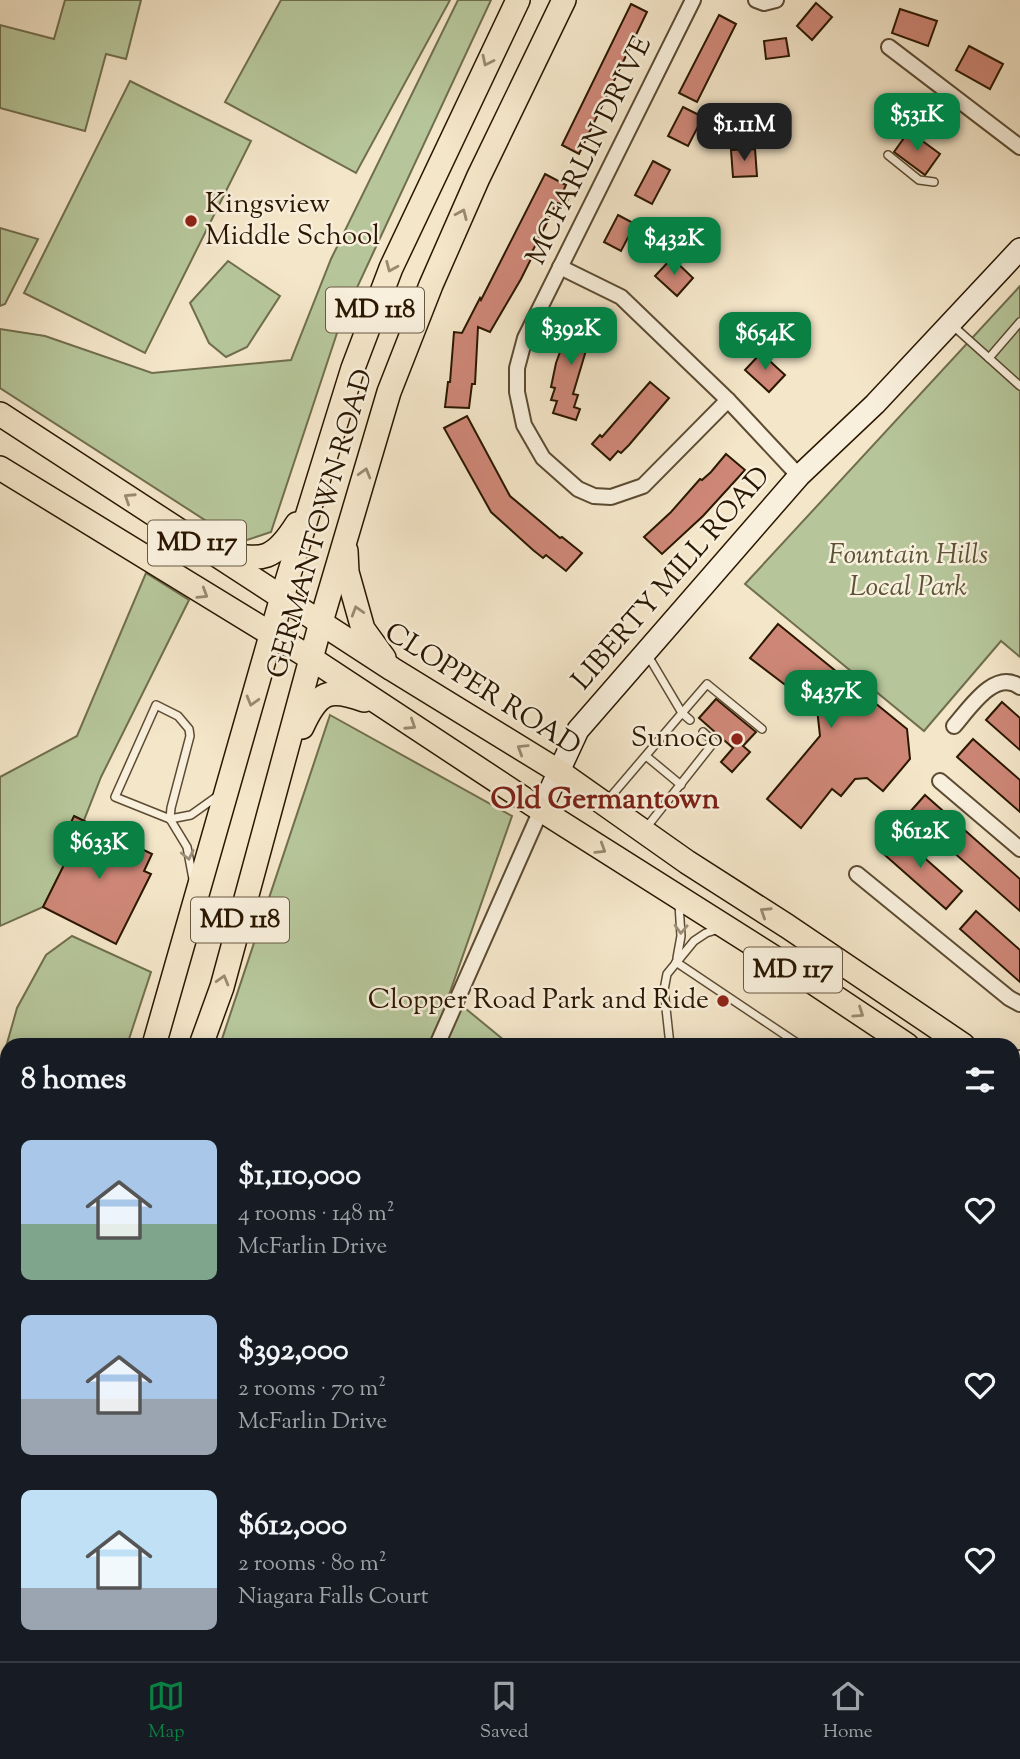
<!DOCTYPE html>
<html lang="en">
<head>
<meta charset="utf-8">
<style>
  :root { --surface:#171b24; --page:#20242c; --text:#f1f3f6; --muted:#9ea1a6; --line:#363941; --accent:#0b8043 }
  body { margin:0; font-family:"Sorts Mill Goudy",serif; background:var(--page); color:var(--text); height:100vh; display:flex; flex-direction:column; font-size:26px; white-space:nowrap }
  * { box-sizing:border-box; margin:0 }
  p { font-size:23px; color:var(--muted) }
  .icon { flex:none; width:38px; height:38px; fill:none; stroke:currentColor; stroke-width:2; stroke-linecap:round; stroke-linejoin:round }
  .map { position:relative; flex:1; overflow:hidden }
  .panel { position:absolute; left:0px; top:1038px; width:1020px; height:625px; display:flex; flex-direction:column; background:var(--surface); border-radius:21px 21px 0 0; box-shadow:0 4px 18px #0003 }
  .panel>* { flex:none }
  .price { position:absolute; translate:-50% -60px; padding:0 16px; border-radius:14px; background:var(--accent); color:#fff; font-size:23px; line-height:46px; filter:drop-shadow(0 2px 4px #0008) }
  .price::after { content:''; position:absolute; left:50%; top:42px; width:21px; height:16px; margin-left:-10px; background:inherit; clip-path:polygon(0 0,100% 0,50% 100%) }
  .price.active { background:#222; color:#fff }
  ul { padding:0; list-style:none }
  li { display:flex; align-items:center; gap:21px; height:175px; padding:0 21px }
  li span { display:grid; place-items:center; flex:none; width:196px; height:140px; border-radius:10px; color:#555 }
  li>.icon { margin-inline-start:auto }
  span .icon { width:84px; height:84px; fill:#fffc; stroke-width:1 }
  li b { font-size:30px }
  h2 { display:flex; justify-content:space-between; align-items:center; height:84px; padding:0 21px; font-size:30px }
  .dock { display:flex; justify-content:space-around; align-items:center; height:98px; border-top:2px solid var(--line); background:var(--surface); font-size:19px; color:var(--muted) }
  .dock a { display:grid; justify-items:center; gap:4px }
  .dock .active { color:var(--accent) }
  .map>svg:first-child { display:block }
</style>
</head>
<body>
<div class="map">
<svg width="1020" height="1661" viewBox="0 0 1020 1661">
  <rect width="100%" height="100%" fill="#f4e6c9"/>
  <filter id="stains"><feTurbulence type="fractalNoise" baseFrequency=".00286" numOctaves="4"/><feColorMatrix values="0 0 0 0 .2 0 0 0 0 .09 0 0 0 0 .02 0 0 0 .5 -.17"/></filter>
  <radialGradient id="worn" r=".72"><stop offset=".6" stop-color="#630" stop-opacity="0"/><stop offset="1" stop-color="#630" stop-opacity=".3"/></radialGradient>
  <!-- green -->
  <g fill="#b6c69a" stroke="#706e4d" stroke-width="2">
    <path d="M 65,0 L 141,0 L 126,59 L 106,54 L 85,131 L 0,108 L 0,25 L 54,39 Z"/>
    <path d="M 281,0 L 450,0 L 356,173 L 225,102 Z"/>
    <path d="M 458,0 L 491,0 L 340,324 L 271,532 L 244,541 L 225,533 L 0,388 L 0,329 L 45,336 L 152,373 L 291,360 L 331,259 Z"/>
    <path d="M 130,81 L 251,141 L 145,353 L 24,293 Z"/>
    <path d="M 0,228 L 38,239 L 5,304 L 0,306 Z"/>
    <path d="M 228,261 L 280,296 L 247,347 L 226,357 L 209,343 L 190,303 Z"/>
    <path d="M 1020,286 L 1020,657 L 1001,641 L 924,731 L 745,584 Z"/>
    <path d="M 146,573 L 189,600 L 101,777 L 75,843 L 43,907 L 0,926 L 0,777 L 77,736 Z"/>
    <path d="M 330,715 L 512,816 L 449,995 L 510,1045 L 220,1045 Z"/>
    <path d="M 72,936 L 151,972 L 127,1045 L 7,1045 L 7,1100 L 4,1098 L 2,1061 L 17,1008 L 46,955 Z"/>
    <path d="M 0,1207 L 7,1210 L 7,1336 L 0,1333 Z"/>
    <path d="M 7,1610 L 7,1656 L 22,1656 L 20,1661 L 0,1661 L 0,1630 Z"/>
    <path d="M 534,1656 L 739,1656 L 738,1661 L 534,1661 Z"/>
  </g>
  <!-- water -->
  <path fill="#9dbebc" stroke="#6f7b71" stroke-width="2" d="M 0,1125 L 7,1131 L 7,1195 L 0,1193 Z"/>
  <g fill="none" stroke-linecap="round" stroke-linejoin="round">
    <!-- stream -->
    <path stroke="#6f7b71" stroke-width="4.5" d="M 655,1661 L 656,1656"/>
  </g>
  <!-- building -->
  <g fill="#ce8777" stroke="#2a1700" stroke-width="2">
    <path d="M 816,3 L 832,17 L 812,40 L 797,26 Z"/>
    <path d="M 631,4 L 647,12 L 579,154 L 562,145 Z"/>
    <path d="M 900,9 L 937,21 L 928,46 L 892,33 Z"/>
    <path d="M 719,15 L 736,24 L 697,102 L 679,93 Z"/>
    <path d="M 786,38 L 789,56 L 766,59 L 764,41 Z"/>
    <path d="M 969,46 L 1003,64 L 990,89 L 956,70 Z"/>
    <path d="M 683,107 L 703,117 L 688,146 L 668,136 Z"/>
    <path d="M 909,131 L 940,154 L 925,175 L 894,152 Z"/>
    <path d="M 755,149 L 757,176 L 733,177 L 731,150 Z"/>
    <path d="M 653,161 L 670,170 L 652,204 L 635,195 Z"/>
    <path d="M 545,174 L 566,185 L 561,196 L 568,199 L 565,205 L 557,203 L 530,256 L 532,257 L 521,279 L 490,332 L 478,327 L 475,384 L 472,384 L 469,408 L 445,407 L 448,382 L 450,382 L 454,332 L 462,333 L 480,298 L 481,300 Z"/>
    <path d="M 618,215 L 635,224 L 621,251 L 604,242 Z"/>
    <path d="M 672,258 L 693,278 L 677,296 L 655,276 Z"/>
    <path d="M 573,317 L 597,324 L 587,347 L 573,394 L 578,395 L 574,407 L 580,409 L 576,420 L 553,413 L 557,401 L 551,400 L 555,388 L 551,387 L 556,363 Z"/>
    <path d="M 761,353 L 785,375 L 769,392 L 745,370 Z"/>
    <path d="M 650,382 L 669,398 L 629,445 L 621,453 L 618,451 L 610,460 L 592,444 L 600,435 L 602,437 Z"/>
    <path d="M 467,416 L 510,496 L 560,538 L 562,537 L 582,553 L 566,571 L 546,555 L 543,558 L 533,550 L 491,512 L 444,428 Z"/>
    <path d="M 726,454 L 745,470 L 703,516 L 662,554 L 644,537 L 671,512 L 700,479 L 702,480 L 711,472 Z"/>
    <path d="M 778,624 L 907,729 L 910,759 L 883,791 L 867,778 L 855,779 L 841,796 L 832,789 L 801,828 L 767,799 L 820,736 L 817,709 L 750,658 Z"/>
    <path d="M 716,699 L 756,732 L 743,746 L 750,752 L 732,772 L 721,762 L 733,748 L 699,718 Z"/>
    <path d="M 1002,702 L 1020,718 L 1020,750 L 986,720 Z"/>
    <path d="M 973,739 L 1020,780 L 1020,812 L 957,757 Z"/>
    <path d="M 925,795 L 1020,879 L 1020,911 L 909,813 Z"/>
    <path d="M 74,816 L 152,854 L 144,871 L 151,874 L 116,944 L 43,907 L 75,843 L 64,837 Z"/>
    <path d="M 894,831 L 962,891 L 946,909 L 878,849 Z"/>
    <path d="M 976,911 L 1020,950 L 1020,982 L 960,929 Z"/>
  </g>
  <g fill="none" stroke-linecap="round" stroke-linejoin="round">
    <defs>
      <g id="lane">
        <path d="M 888,155 L 919,180 L 934,182"/>
        <path d="M 951,324 L 1020,386"/>
        <path d="M 989,358 L 1020,322"/>
        <path d="M 690,720 L 682,713 L 707,684 L 762,729"/>
        <path d="M 646,756 L 681,785"/>
        <path d="M 607,801 L 682,713 L 647,654"/>
        <path d="M 170,819 L 171,808 L 190,736 L 189,729 L 178,716 L 156,705 L 115,797 L 170,819 L 187,847 L 193,879"/>
        <path d="M 170,819 L 191,815 L 219,795"/>
        <path d="M 646,828 L 714,742 L 703,732"/>
        <path d="M 677,958 L 681,936 L 679,904"/>
        <path d="M 676,962 L 800,1045"/>
        <path d="M 670,1045 L 664,990 L 667,974 L 694,941 L 706,933 L 719,929"/>
        <path d="M 1013,1207 L 1020,1208"/>
        <path d="M 1013,1405 L 1020,1409"/>
        <path d="M 1013,1495 L 1020,1484"/>
        <path d="M 1013,1591 L 1020,1598"/>
      </g>
      <g id="street">
        <path d="M 693,0 L 525,338 L 517,368 L 517,392 L 524,425 L 543,458 L 578,489 L 594,496 L 611,497 L 643,486 L 728,400"/>
        <path d="M 756,0 L 764,3 L 776,0"/>
        <path d="M 889,47 L 1020,147"/>
        <path d="M 560,267 L 621,297 L 728,400 L 799,476"/>
        <path d="M 954,726 C 969,709 995,668 1020,687"/>
        <path d="M 940,781 L 1020,849"/>
        <path d="M 857,874 L 1009,998 L 1020,1004"/>
        <path d="M 437,1045 L 541,810"/>
        <path d="M 1013,1067 L 1020,1058"/>
        <path d="M 902,1656 L 908,1661"/>
        <path d="M 40,1661 L 42,1656"/>
        <path d="M 407,1661 L 409,1656"/>
        <path d="M 836,1661 L 837,1656"/>
      </g>
      <g id="secondary">
        <path d="M 541,810 L 578,730 L 799,476 L 875,404 L 1020,249"/>
        <path d="M 1013,1116 L 1020,1105"/>
        <path d="M 1013,1655 L 1019,1661"/>
      </g>
      <g id="primary">
        <path d="M 0,414 L 392,669 L 558,771 L 687,862 L 787,926 L 963,1045"/>
        <path d="M 0,468 L 312,659 L 541,810 L 808,979 L 907,1045"/>
        <path d="M 346,551 L 347,572 L 363,629 L 384,658"/>
        <path d="M 217,553 C 261,559 271,565 297,524"/>
        <path d="M 302,727 C 318,692 328,687 364,700"/>
        <path d="M 154,1045 L 282,597 L 353,368 L 391,268 L 518,0"/>
        <path d="M 201,1045 L 222,987 L 321,622 L 389,392 L 431,285 L 478,178 L 564,0"/>
        <path d="M 1013,1080 L 1020,1084"/>
        <path d="M 1013,1121 L 1020,1126"/>
        <path d="M 0,1548 L 7,1528"/>
      </g>
    </defs>
    <!-- lane casing -->
    <use href="#lane" stroke="#5c4b32" stroke-width="10"/>
    <!-- street casing -->
    <use href="#street" stroke="#5c4b32" stroke-width="18"/>
    <!-- secondary casing -->
    <use href="#secondary" stroke="#2a1700" stroke-width="24"/>
    <!-- primary casing -->
    <use href="#primary" stroke="#2a1700" stroke-width="26"/>
    <!-- lane -->
    <use href="#lane" stroke="#f8efdc" stroke-width="7"/>
    <!-- street -->
    <use href="#street" stroke="#f8efdc" stroke-width="14"/>
    <!-- secondary -->
    <use href="#secondary" stroke="#f8efdc" stroke-width="21"/>
    <!-- primary -->
    <use href="#primary" stroke="#f4e6c9" stroke-width="23"/>
  </g>
  <!-- one-way arrows -->
  <defs><path id="oneway-chevron" d="M-2-3.5L2.5 0L-2 3.5" fill="none" stroke-width="1.6" stroke-linecap="round" stroke-linejoin="round" transform="scale(1.75)"/></defs>
  <g stroke="#99896f">
    <use href="#oneway-chevron" transform="translate(487 61) rotate(116)"/>
    <use href="#oneway-chevron" transform="translate(462 214) rotate(-66)"/>
    <use href="#oneway-chevron" transform="translate(391 267) rotate(113)"/>
    <use href="#oneway-chevron" transform="translate(365 473) rotate(-74)"/>
    <use href="#oneway-chevron" transform="translate(129 498) rotate(-147)"/>
    <use href="#oneway-chevron" transform="translate(203 594) rotate(32)"/>
    <use href="#oneway-chevron" transform="translate(357 611) rotate(-107)"/>
    <use href="#oneway-chevron" transform="translate(252 701) rotate(106)"/>
    <use href="#oneway-chevron" transform="translate(411 725) rotate(33)"/>
    <use href="#oneway-chevron" transform="translate(522 749) rotate(-148)"/>
    <use href="#oneway-chevron" transform="translate(601 849) rotate(32)"/>
    <use href="#oneway-chevron" transform="translate(765 912) rotate(-147)"/>
    <use href="#oneway-chevron" transform="translate(223 980) rotate(-74)"/>
    <use href="#oneway-chevron" transform="translate(859 1013) rotate(34)"/>
  </g>
  <g stroke="#9b8e79">
    <use href="#oneway-chevron" transform="translate(188 855) rotate(77)"/>
    <use href="#oneway-chevron" transform="translate(681 929) rotate(92)"/>
  </g>
  <!-- markers -->
  <g fill="#8f2418" stroke="#f8efdc" stroke-width="2.5">
    <circle cx="191" cy="221" r="7"/>
    <circle cx="737" cy="739" r="7"/>
    <circle cx="723" cy="1001" r="7"/>
  </g>
  <g text-anchor="middle" dominant-baseline="central" stroke-width="5" stroke-linejoin="round" paint-order="stroke">
    <!-- shield labels -->
    <g fill="#f8efdc" stroke="#685842" stroke-width="2">
      <rect x="326" y="287.5" width="98" height="45" rx="5"/>
      <rect x="148" y="520.5" width="98" height="45" rx="5"/>
      <rect x="191" y="897.5" width="98" height="45" rx="5"/>
      <rect x="744" y="947.5" width="98" height="45" rx="5"/>
    </g>
    <g font-size="26" font-weight="bold" fill="#2a1700">
      <text x="375" y="310">MD 118</text>
      <text x="197" y="543">MD 117</text>
      <text x="240" y="920">MD 118</text>
      <text x="793" y="970">MD 117</text>
    </g>
    <!-- street labels -->
    <g font-size="28" fill="#2a1700" stroke="#f8efdc">
      <text transform="translate(590 151) rotate(-64)">MCFARLIN DRIVE</text>
      <text transform="translate(321 524) rotate(-74)">GERMANTOWN ROAD</text>
      <text transform="translate(672 579) rotate(-49)">LIBERTY MILL ROAD</text>
      <text transform="translate(482 690) rotate(32)">CLOPPER ROAD</text>
    </g>
    <!-- poi labels -->
    <g font-size="28" fill="#2a1700" stroke="#f8efdc" text-anchor="end">
      <text x="205" y="205" text-anchor="start">Kingsview<tspan x="205" dy="32">Middle School</tspan></text>
      <text x="723" y="739">Sunoco</text>
      <text x="709" y="1001">Clopper Road Park and Ride</text>
    </g>
    <!-- park labels -->
    <g font-size="28" font-style="italic" fill="#5b5436" stroke="#f8efdc">
      <text x="908" y="556">Fountain Hills<tspan x="908" dy="32">Local Park</tspan></text>
    </g>
    <!-- neighbourhood labels -->
    <g font-size="30" font-weight="bold" fill="#7a1f14" stroke="#f8efdc">
      <text x="605" y="800">Old Germantown</text>
    </g>
  </g>
  <rect width="100%" height="100%" filter="url(#stains)"/>
  <rect width="100%" height="100%" fill="url(#worn)"/>
</svg>
<b class="price" style="left:917px;top:153px">$531K</b>
<b class="price active" style="left:744px;top:163px">$1.11M</b>
<b class="price" style="left:674px;top:277px">$432K</b>
<b class="price" style="left:571px;top:367px">$392K</b>
<b class="price" style="left:765px;top:372px">$654K</b>
<b class="price" style="left:831px;top:730px">$437K</b>
<b class="price" style="left:920px;top:870px">$612K</b>
<b class="price" style="left:99px;top:881px">$633K</b>
<section class="panel">
<h2>8 homes<svg class="icon" aria-label="filters" viewBox="0 0 24 24"><path d="M4 7h16M4 17h16"/><circle cx="9" cy="7" r="2"/><circle cx="15" cy="17" r="2"/></svg></h2>
<ul>
<li><span style="background:linear-gradient(#a9c7e8 60%,#7fa58c 0)"><svg class="icon" aria-label="home" viewBox="0 0 24 24"><path d="M3 11l9-7 9 7M6 9v11h12V9"/></svg></span><div><b>$1,110,000</b><p>4 rooms · 148 m²</p><p>McFarlin Drive</p></div><svg class="icon" aria-label="heart" viewBox="0 0 24 24"><path d="M12 20l-8-8c-3-5 5-10 8-4 3-6 11-1 8 4z"/></svg></li>
<li><span style="background:linear-gradient(#a9c7e8 60%,#9aa5b1 0)"><svg class="icon" aria-label="home" viewBox="0 0 24 24"><path d="M3 11l9-7 9 7M6 9v11h12V9"/></svg></span><div><b>$392,000</b><p>2 rooms · 70 m²</p><p>McFarlin Drive</p></div><svg class="icon" aria-label="heart" viewBox="0 0 24 24"><path d="M12 20l-8-8c-3-5 5-10 8-4 3-6 11-1 8 4z"/></svg></li>
<li><span style="background:linear-gradient(#bfe0f5 70%,#9aa5b1 0)"><svg class="icon" aria-label="home" viewBox="0 0 24 24"><path d="M3 11l9-7 9 7M6 9v11h12V9"/></svg></span><div><b>$612,000</b><p>2 rooms · 80 m²</p><p>Niagara Falls Court</p></div><svg class="icon" aria-label="heart" viewBox="0 0 24 24"><path d="M12 20l-8-8c-3-5 5-10 8-4 3-6 11-1 8 4z"/></svg></li>
</ul>
</section>
</div>
<nav class="dock">
<a class="active"><svg class="icon" aria-label="map" viewBox="0 0 24 24"><path d="M3 6l6-2 6 2 6-2v14l-6 2-6-2-6 2zM9 4v14M15 6v14"/></svg>Map</a>
<a><svg class="icon" aria-label="saved" viewBox="0 0 24 24"><path d="M7 4h10v16l-5-4-5 4z"/></svg>Saved</a>
<a><svg class="icon" aria-label="home" viewBox="0 0 24 24"><path d="M3 11l9-7 9 7M6 9v11h12V9"/></svg>Home</a>
</nav>
</body>
</html>
